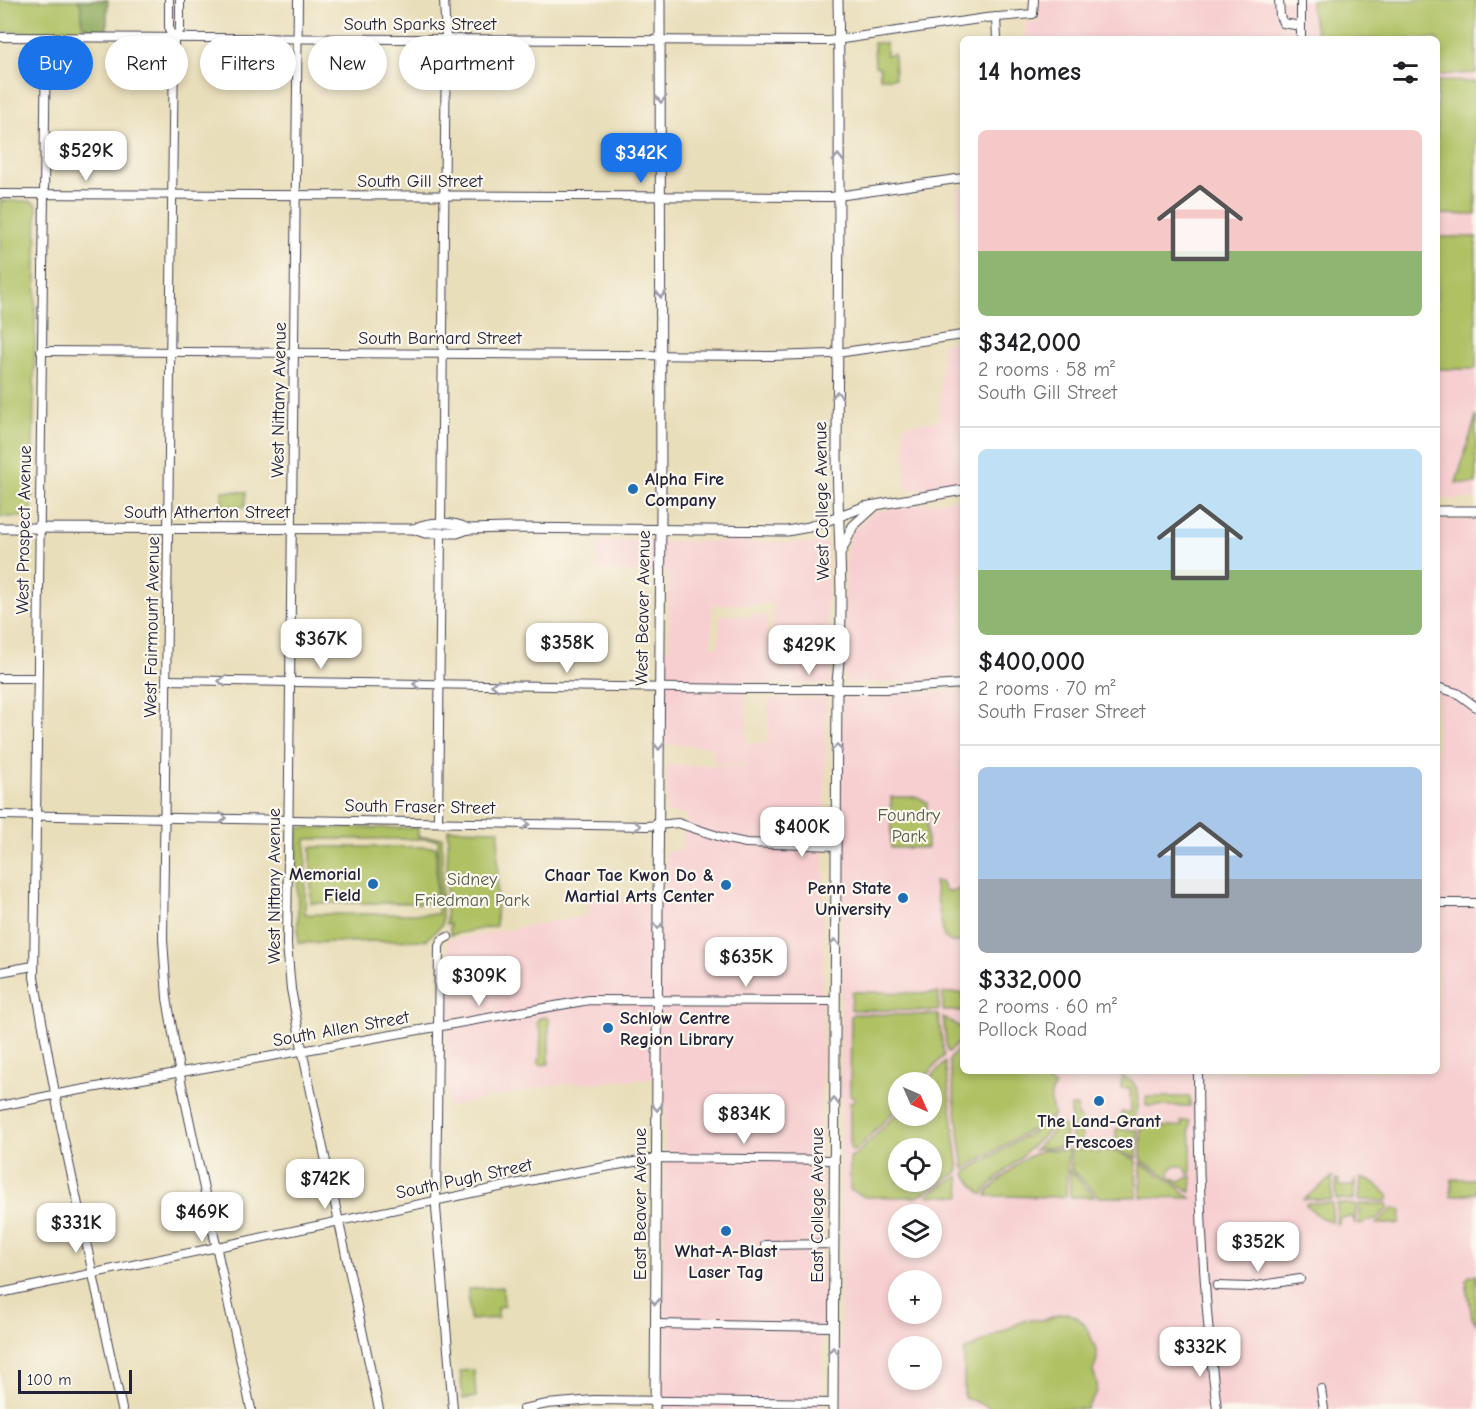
<!DOCTYPE html>
<html lang="en">
<head>
<meta charset="utf-8">
<style>
  :root { --surface:#fff; --page:#f2f2f2; --text:#202124; --muted:#757577; --line:#e0e0e0; --accent:#1a73e8 }
  body { margin:0; font-family:"Comic Neue",sans-serif; background:var(--page); color:var(--text); height:100vh; display:flex; flex-direction:column; font-size:22px; white-space:nowrap }
  * { box-sizing:border-box; margin:0 }
  p { font-size:20px; color:var(--muted) }
  .icon { flex:none; width:33px; height:33px; fill:none; stroke:currentColor; stroke-width:2; stroke-linecap:round; stroke-linejoin:round }
  .map { position:relative; flex:1; overflow:hidden }
  .details { position:absolute; left:960px; top:36px; width:480px; height:1038px; display:flex; flex-direction:column; background:var(--surface); border-radius:9px; box-shadow:0 3px 9px #0003 }
  .details>* { flex:none }
  .banner { position:absolute; left:18px; top:36px; width:570px; height:54px; display:flex; gap:12px }
  .needle { width:39px; rotate:135deg }
  .controls { position:absolute; left:888px; top:1072px; display:grid; gap:12px }
  .controls a { display:grid; place-items:center; width:54px; height:54px; border-radius:50%; background:var(--surface); box-shadow:0 3px 9px #0003; font-size:30px }
  .scale { position:absolute; left:18px; bottom:15px; width:114px; box-sizing:border-box; padding-left:6px; border:3px solid #22223b; border-top:0; font-size:16px; line-height:21px; white-space:nowrap; color:#22223b; -webkit-text-stroke:4px #fbf7ec; paint-order:stroke }
  .price { position:absolute; translate:-50% -51px; padding:0 14px; border-radius:12px; background:#fff; color:#222; font-size:20px; line-height:39px; filter:drop-shadow(0 2px 3px #0008) }
  .price::after { content:''; position:absolute; left:50%; top:36px; width:18px; height:14px; margin-left:-9px; background:inherit; clip-path:polygon(0 0,100% 0,50% 100%) }
  .price.on { background:var(--accent); color:#fff }
  ul { padding:0; list-style:none }
  li { display:grid; align-content:center; gap:12px; height:318px; padding:0 18px }
  li+li { border-top:2px solid var(--line) }
  li span { display:grid; place-items:center; height:186px; border-radius:9px; color:#555 }
  li>.icon { margin-inline-start:auto }
  span .icon { width:108px; height:108px; fill:#fffc; stroke-width:1 }
  li b { font-size:26px }
  h2 { display:flex; justify-content:space-between; align-items:center; height:72px; padding:0 18px; font-size:26px }
  .tag { padding:0 21px; border-radius:27px; background:var(--surface); box-shadow:0 3px 9px #0003; font-size:21px; line-height:54px }
  .tag.on { background:var(--accent); color:#fff }
  .map>svg:first-child { display:block }
</style>
</head>
<body>
<div class="map">
<svg width="1476" height="1409" viewBox="0 0 1476 1409">
  <rect width="100%" height="100%" fill="#fbf7ec"/>
  <filter id="ink" filterUnits="userSpaceOnUse"><feTurbulence type="fractalNoise" baseFrequency=".0167" numOctaves="2"/><feDisplacementMap in="SourceGraphic" scale="12" xChannelSelector="R" yChannelSelector="G"/><feConvolveMatrix kernelMatrix="1 2 1 2 8 2 1 2 1" color-interpolation-filters="sRGB"/></filter>
  <filter id="wash" filterUnits="userSpaceOnUse"><feTurbulence type="fractalNoise" baseFrequency=".008" numOctaves="4" result="noise"/><feDisplacementMap in="SourceGraphic" scale="24" xChannelSelector="R" yChannelSelector="G"/><feGaussianBlur stdDeviation="1.35" result="paint"/><feColorMatrix in="noise" values="0 0 0 0 0 0 0 0 0 0 0 0 0 0 0 0 0 1.4 0 .05"/><feComposite in="paint" operator="in"/></filter>
  <g filter="url(#wash)">
    <rect width="100%" height="100%" fill="#e9deba"/>
    <!-- built -->
    <g fill="#f7cfd1" fill-rule="evenodd">
      <path d="M 1039,0 L 1476,0 L 1476,499 L 1437,499 L 1437,39 L 1025,39 L 1025,22 L 1038,21 Z"/>
      <path d="M 963,187 L 963,254 L 958,255 L 958,188 Z"/>
      <path d="M 963,341 L 963,483 L 906,491 L 904,425 L 939,420 L 942,343 Z"/>
      <path d="M 963,498 L 963,680 L 848,684 L 844,676 L 846,552 L 852,531 L 874,511 Z"/>
      <path d="M 1437,520 L 1476,520 L 1476,1409 L 840,1409 L 842,699 L 850,696 L 963,690 L 963,1071 L 1437,1071 ZM 898,1083 L 932,1083 L 932,1116 L 898,1116 ZM 898,1149 L 932,1149 L 932,1182 L 898,1182 ZM 898,1215 L 932,1215 L 932,1248 L 898,1248 ZM 898,1281 L 932,1281 L 932,1314 L 898,1314 ZM 898,1347 L 932,1347 L 932,1380 L 898,1380 Z"/>
      <path d="M 598,540 L 828,543 L 827,645 L 831,645 L 831,684 L 745,684 L 747,744 L 768,743 L 769,699 L 826,698 L 821,1148 L 823,1168 L 823,1409 L 663,1409 L 665,1078 L 553,1085 L 447,1107 L 448,940 L 589,915 L 589,899 L 647,899 L 664,902 L 666,851 L 681,851 L 687,814 L 667,813 L 666,765 L 746,766 L 746,763 L 714,763 L 714,747 L 663,744 L 664,648 L 669,647 L 668,573 L 596,571 ZM 773,604 L 772,644 L 767,644 L 768,616 L 720,615 L 719,647 L 712,647 L 712,605 Z"/>
    </g>
    <!-- green -->
    <g fill="#afc164" stroke="#687250" stroke-width="1.5" fill-rule="evenodd">
      <rect x="0" y="0" width="107" height="32"/>
      <path d="M 1311,0 L 1476,0 L 1476,73 L 1437,75 L 1437,39 L 1318,39 L 1311,10 Z"/>
      <path d="M 874,43 L 886,43 L 886,55 L 894,54 L 895,78 L 880,78 L 880,67 L 875,66 Z"/>
      <path d="M 1437,81 L 1476,82 L 1476,215 L 1437,214 Z"/>
      <path d="M 0,201 L 30,201 L 37,205 L 32,517 L 0,517 Z"/>
      <rect x="1437" y="237" width="39" height="132"/>
      <path d="M 1476,416 L 1476,484 L 1456,483 Z"/>
      <path d="M 222,491 L 246,492 L 245,507 L 222,506 Z"/>
      <path d="M 891,797 L 918,797 L 927,802 L 927,848 L 891,848 Z"/>
      <path d="M 300,828 L 418,828 L 418,837 L 442,837 L 442,925 L 426,940 L 298,943 L 297,830 ZM 306,839 L 438,839 L 438,914 L 305,914 Z"/>
      <path d="M 448,829 L 499,830 L 496,926 L 450,935 L 450,924 L 446,924 Z"/>
      <rect x="311" y="847" width="125" height="56"/>
      <path d="M 934,882 L 941,882 L 945,891 L 954,892 L 958,889 L 962,888 L 963,882 L 963,942 L 951,942 L 944,937 Z"/>
      <path d="M 852,992 L 939,993 L 939,1009 L 937,1011 L 853,1010 L 851,1009 Z"/>
      <path d="M 944,993 L 963,993 L 963,1011 L 943,1011 L 943,994 Z"/>
      <path d="M 853,1014 L 938,1015 L 944,1055 L 921,1083 L 898,1083 L 898,1107 L 856,1150 L 853,1151 L 850,1148 L 850,1103 L 855,1100 L 854,1097 L 850,1096 L 851,1016 Z"/>
      <path d="M 546,1017 L 549,1020 L 549,1064 L 540,1065 L 538,1061 L 540,1058 L 541,1031 L 539,1030 L 537,1022 L 539,1018 Z"/>
      <path d="M 943,1017 L 963,1029 L 963,1038 L 949,1052 L 947,1051 Z"/>
      <path d="M 963,1043 L 963,1071 L 1031,1071 L 1055,1086 C 1049,1097 1050,1103 1054,1114 L 1051,1118 L 964,1169 L 949,1060 Z"/>
      <path d="M 945,1062 L 959,1169 L 957,1173 L 917,1197 L 865,1197 L 850,1190 L 850,1157 L 858,1153 L 898,1112 L 898,1116 L 932,1116 L 932,1083 L 926,1083 ZM 898,1149 L 932,1149 L 932,1182 L 898,1182 Z"/>
      <path d="M 1122,1076 L 1133,1082 C 1143,1096 1140,1121 1122,1126 L 1121,1112 L 1131,1112 L 1130,1088 L 1121,1088 Z"/>
      <rect x="1146" y="1097" width="44" height="9"/>
      <path d="M 1071,1106 L 1077,1106 L 1077,1117 L 1081,1118 L 1082,1143 L 1091,1143 L 1091,1147 L 1071,1147 Z"/>
      <path d="M 1145,1119 L 1150,1120 L 1155,1127 L 1182,1126 L 1181,1121 L 1190,1121 C 1190,1128 1187,1131 1191,1137 L 1191,1174 L 1188,1174 C 1186,1166 1179,1164 1172,1167 L 1169,1173 L 1171,1177 L 1179,1181 L 1192,1176 L 1191,1192 L 1141,1160 L 1141,1129 L 1145,1128 Z"/>
      <path d="M 1052,1120 L 1055,1125 L 985,1190 L 984,1194 L 981,1194 L 965,1175 L 967,1171 Z"/>
      <path d="M 1061,1124 L 1066,1128 L 1065,1147 L 1045,1148 L 1034,1150 Z"/>
      <path d="M 1116,1129 L 1138,1130 L 1137,1158 L 1118,1150 L 1103,1148 L 1103,1143 L 1116,1143 Z"/>
      <path d="M 1043,1150 L 1068,1150 L 1066,1197 L 987,1196 L 988,1191 L 1022,1160 Z"/>
      <path d="M 1070,1150 L 1092,1150 L 1097,1154 L 1102,1150 L 1120,1153 L 1136,1160 L 1137,1197 L 1099,1197 L 1071,1168 Z"/>
      <path d="M 1141,1163 L 1173,1183 L 1191,1198 L 1141,1197 Z"/>
      <path d="M 1070,1170 L 1093,1195 L 1094,1197 L 1070,1197 Z"/>
      <path d="M 959,1176 L 961,1196 L 929,1196 L 928,1194 Z"/>
      <path d="M 1332,1177 L 1332,1200 L 1304,1199 Z"/>
      <path d="M 1361,1178 C 1373,1180 1382,1188 1389,1197 L 1387,1201 L 1359,1200 Z"/>
      <path d="M 1336,1179 L 1339,1180 L 1339,1186 L 1353,1186 L 1355,1180 L 1354,1200 L 1336,1199 Z"/>
      <path d="M 1452,1179 L 1476,1179 L 1476,1193 L 1451,1196 Z"/>
      <path d="M 1307,1203 L 1332,1203 L 1332,1222 L 1320,1217 L 1306,1205 Z"/>
      <path d="M 1337,1203 L 1356,1205 L 1355,1224 L 1353,1217 L 1339,1218 L 1339,1224 L 1336,1224 Z"/>
      <path d="M 1359,1204 L 1387,1204 L 1389,1208 L 1377,1219 L 1359,1224 Z"/>
      <path d="M 1394,1208 L 1401,1210 L 1400,1224 L 1376,1224 Z"/>
      <path d="M 1476,1274 L 1476,1323 L 1472,1318 L 1466,1281 L 1468,1277 Z"/>
      <path d="M 503,1287 L 504,1306 L 497,1307 L 498,1318 L 470,1320 L 468,1289 Z"/>
      <path d="M 1067,1313 C 1083,1318 1088,1328 1093,1342 C 1095,1347 1097,1351 1097,1357 C 1097,1362 1094,1367 1093,1372 C 1101,1390 1098,1392 1086,1409 L 993,1409 L 964,1397 L 964,1351 L 1025,1320 L 1044,1320 L 1060,1314 Z"/>
      <path d="M 474,1370 L 476,1397 L 463,1399 L 460,1371 Z"/>
    </g>
    <!-- forest -->
    <path fill="#8ba75a" stroke="#56644a" stroke-width="1.5" d="M 78,0 L 108,0 L 106,32 C 66,28 90,18 78,0 Z"/>
  </g>
  <g filter="url(#ink)">
    <g fill="none" stroke-linecap="round" stroke-linejoin="round">
      <defs>
        <g id="minor">
          <path d="M 169,0 L 169,30 L 174,38"/>
          <path d="M 180,0 L 180,30 L 174,38 L 174,46 L 163,939 L 167,998 L 181,1081 L 251,1409"/>
          <path d="M 298,0 L 287,944 L 291,989 L 304,1059 L 379,1409"/>
          <path d="M 1279,0 L 1280,16 L 1283,23 L 1301,26"/>
          <path d="M 996,17 L 997,39"/>
          <path d="M 0,37 L 829,41 L 986,18 L 1033,14 L 1034,0"/>
          <path d="M 46,37 L 34,977 L 61,1126 L 122,1409"/>
          <path d="M 1301,39 L 1301,0"/>
          <path d="M 0,194 L 831,197 L 963,178"/>
          <path d="M 41,351 L 772,356 L 830,354 L 963,335"/>
          <path d="M 441,524 L 446,39 L 444,0"/>
          <path d="M 0,678 L 37,678"/>
          <path d="M 166,680 L 746,689 L 886,689 L 963,684"/>
          <path d="M 1437,687 L 1457,693 L 1476,707"/>
          <path d="M 0,815 L 647,826 L 678,823 L 727,839 L 746,843 L 836,846"/>
          <path d="M 438,822 L 441,533"/>
          <path d="M 1437,903 L 1476,903"/>
          <path d="M 448,937 L 442,940 L 439,946 L 436,1208 L 453,1409"/>
          <path d="M 0,972 L 33,966"/>
          <path d="M 1198,1071 C 1198,1184 1203,1297 1217,1409"/>
          <path d="M 0,1106 L 63,1093 L 589,1000 L 834,1001"/>
          <path d="M 765,1245 L 833,1244"/>
          <path d="M 1217,1286 L 1250,1287 L 1300,1279"/>
          <path d="M 0,1293 L 543,1178 L 657,1158 L 834,1160"/>
          <path d="M 655,1324 L 833,1327"/>
          <path d="M 1321,1389 L 1324,1409"/>
          <path d="M 523,1409 L 547,1404 L 594,1400 L 833,1403"/>
        </g>
        <g id="major">
          <path d="M 1437,511 L 1476,511"/>
          <path d="M 0,528 L 414,529 L 425,533 L 457,533 L 468,529 L 509,528 L 787,531 L 809,527 L 864,507 L 963,490"/>
          <path d="M 414,529 C 428,521 454,521 468,529"/>
          <path d="M 842,550 L 853,526 L 874,507"/>
          <path d="M 655,1409 L 658,901 L 661,515 L 660,0"/>
          <path d="M 833,1409 L 837,682 C 846,604 837,524 837,446 C 838,297 841,148 838,0"/>
        </g>
      </defs>
      <!-- minor casing -->
      <use href="#minor" stroke="#403e4e" stroke-width="10"/>
      <!-- major casing -->
      <use href="#major" stroke="#403e4e" stroke-width="11"/>
      <!-- minor -->
      <use href="#minor" stroke="#fff" stroke-width="8"/>
      <!-- major -->
      <use href="#major" stroke="#fff" stroke-width="9"/>
    </g>
    <!-- one-way arrows -->
    <defs><path id="oneway-chevron" d="M-2-3.5L2.5 0L-2 3.5" fill="none" stroke-width="1.6" stroke-linecap="round" stroke-linejoin="round" transform="scale(1.5)"/></defs>
    <g stroke="#9c9ca7">
      <use href="#oneway-chevron" transform="translate(661 99) rotate(90)"/>
      <use href="#oneway-chevron" transform="translate(838 158) rotate(-89)"/>
      <use href="#oneway-chevron" transform="translate(661 294) rotate(90)"/>
      <use href="#oneway-chevron" transform="translate(837 395) rotate(-90)"/>
      <use href="#oneway-chevron" transform="translate(222 681) rotate(-179)"/>
      <use href="#oneway-chevron" transform="translate(417 684) rotate(-179)"/>
      <use href="#oneway-chevron" transform="translate(495 685) rotate(-180)"/>
      <use href="#oneway-chevron" transform="translate(659 746) rotate(91)"/>
      <use href="#oneway-chevron" transform="translate(837 748) rotate(-90)"/>
      <use href="#oneway-chevron" transform="translate(223 818) rotate(1)"/>
      <use href="#oneway-chevron" transform="translate(526 824) rotate(1)"/>
      <use href="#oneway-chevron" transform="translate(637 826) rotate(1)"/>
      <use href="#oneway-chevron" transform="translate(658 925) rotate(90)"/>
      <use href="#oneway-chevron" transform="translate(835 943) rotate(-89)"/>
      <use href="#oneway-chevron" transform="translate(834 1102) rotate(-90)"/>
      <use href="#oneway-chevron" transform="translate(657 1107) rotate(90)"/>
      <use href="#oneway-chevron" transform="translate(655 1301) rotate(91)"/>
      <use href="#oneway-chevron" transform="translate(833 1351) rotate(-89)"/>
    </g>
  </g>
  <!-- markers -->
  <g fill="#1f6fb2" stroke="#fbf7ec" stroke-width="2">
    <circle cx="633" cy="489" r="6"/>
    <circle cx="373" cy="884" r="6"/>
    <circle cx="726" cy="885" r="6"/>
    <circle cx="903" cy="898" r="6"/>
    <circle cx="608" cy="1028" r="6"/>
    <circle cx="1099" cy="1101" r="6"/>
    <circle cx="726" cy="1231" r="6"/>
  </g>
  <g text-anchor="middle" dominant-baseline="central" stroke-width="4.5" stroke-linejoin="round" paint-order="stroke">
    <!-- street labels -->
    <g font-size="18" fill="#22223b" stroke="#fbf7ec">
      <text x="420" y="24">South Sparks Street</text>
      <text x="420" y="181">South Gill Street</text>
      <text x="440" y="338">South Barnard Street</text>
      <text transform="translate(279 400) rotate(-89)">West Nittany Avenue</text>
      <text transform="translate(822 501) rotate(-91)">West College Avenue</text>
      <text x="207" y="512">South Atherton Street</text>
      <text transform="translate(24 530) rotate(-89)">West Prospect Avenue</text>
      <text transform="translate(643 608) rotate(-89)">West Beaver Avenue</text>
      <text transform="translate(152 627) rotate(-89)">West Fairmount Avenue</text>
      <text transform="translate(420 807) rotate(1)">South Fraser Street</text>
      <text transform="translate(274 886) rotate(-90)">West Nittany Avenue</text>
      <text transform="translate(341 1029) rotate(-10)">South Allen Street</text>
      <text transform="translate(464 1179) rotate(-12)">South Pugh Street</text>
      <text transform="translate(640 1204) rotate(-90)">East Beaver Avenue</text>
      <text transform="translate(817 1205) rotate(-90)">East College Avenue</text>
    </g>
    <!-- poi labels -->
    <g font-size="18" font-weight="bold" fill="#22223b" stroke="#fbf7ec" text-anchor="end">
      <text x="645" y="479" text-anchor="start">Alpha Fire<tspan x="645" dy="21">Company</tspan></text>
      <text x="361" y="874">Memorial<tspan x="361" dy="21">Field</tspan></text>
      <text x="714" y="875">Chaar Tae Kwon Do &amp;<tspan x="714" dy="21">Martial Arts Center</tspan></text>
      <text x="891" y="888">Penn State<tspan x="891" dy="21">University</tspan></text>
      <text x="620" y="1018" text-anchor="start">Schlow Centre<tspan x="620" dy="21">Region Library</tspan></text>
      <text x="1099" y="1121" text-anchor="middle">The Land-Grant<tspan x="1099" dy="21">Frescoes</tspan></text>
      <text x="726" y="1251" text-anchor="middle">What-A-Blast<tspan x="726" dy="21">Laser Tag</tspan></text>
    </g>
    <!-- park labels -->
    <g font-size="18" fill="#535a49" stroke="#fbf7ec">
      <text x="909" y="815">Foundry<tspan x="909" dy="21">Park</tspan></text>
      <text x="472" y="879">Sidney<tspan x="472" dy="21">Friedman Park</tspan></text>
    </g>
  </g>
</svg>
<div class="controls">
<a><svg class="needle" viewBox="-14 -14 28 28"><path d="M0-13l5 13h-10z" fill="#e53935"/><path d="M0 13l5-13h-10z" fill="#757577"/></svg></a>
<a><svg class="icon" aria-label="locate" viewBox="0 0 24 24"><circle cx="12" cy="12" r="6"/><path d="M12 2v4M12 18v4M2 12h4M18 12h4"/></svg></a>
<a><svg class="icon" aria-label="layers" viewBox="0 0 24 24"><path d="M12 4l9 5-9 5-9-5zM3 14l9 5 9-5"/></svg></a>
<a>+</a>
<a>−</a>
</div>
<div class="scale">100 m</div>
<b class="price" style="left:86px;top:182px">$529K</b>
<b class="price on" style="left:641px;top:184px">$342K</b>
<b class="price" style="left:321px;top:670px">$367K</b>
<b class="price" style="left:567px;top:674px">$358K</b>
<b class="price" style="left:809px;top:676px">$429K</b>
<b class="price" style="left:802px;top:858px">$400K</b>
<b class="price" style="left:746px;top:988px">$635K</b>
<b class="price" style="left:479px;top:1007px">$309K</b>
<b class="price" style="left:744px;top:1145px">$834K</b>
<b class="price" style="left:325px;top:1210px">$742K</b>
<b class="price" style="left:202px;top:1243px">$469K</b>
<b class="price" style="left:76px;top:1254px">$331K</b>
<b class="price" style="left:1258px;top:1273px">$352K</b>
<b class="price" style="left:1200px;top:1378px">$332K</b>
<div class="banner">
<a class="tag on">Buy</a>
<a class="tag">Rent</a>
<a class="tag">Filters</a>
<a class="tag">New</a>
<a class="tag">Apartment</a>
</div>
<section class="details">
<h2>14 homes<svg class="icon" aria-label="filters" viewBox="0 0 24 24"><path d="M4 7h16M4 17h16"/><circle cx="9" cy="7" r="2"/><circle cx="15" cy="17" r="2"/></svg></h2>
<ul>
<li><span style="background:linear-gradient(#f6c9c9 65%,#8fb573 0)"><svg class="icon" aria-label="home" viewBox="0 0 24 24"><path d="M3 11l9-7 9 7M6 9v11h12V9"/></svg></span><div><b>$342,000</b><p>2 rooms · 58 m²</p><p>South Gill Street</p></div></li>
<li><span style="background:linear-gradient(#bfe0f5 65%,#8fb573 0)"><svg class="icon" aria-label="home" viewBox="0 0 24 24"><path d="M3 11l9-7 9 7M6 9v11h12V9"/></svg></span><div><b>$400,000</b><p>2 rooms · 70 m²</p><p>South Fraser Street</p></div></li>
<li><span style="background:linear-gradient(#a9c7e8 60%,#9aa5b1 0)"><svg class="icon" aria-label="home" viewBox="0 0 24 24"><path d="M3 11l9-7 9 7M6 9v11h12V9"/></svg></span><div><b>$332,000</b><p>2 rooms · 60 m²</p><p>Pollock Road</p></div></li>
</ul>
</section>
</div>
</body>
</html>
